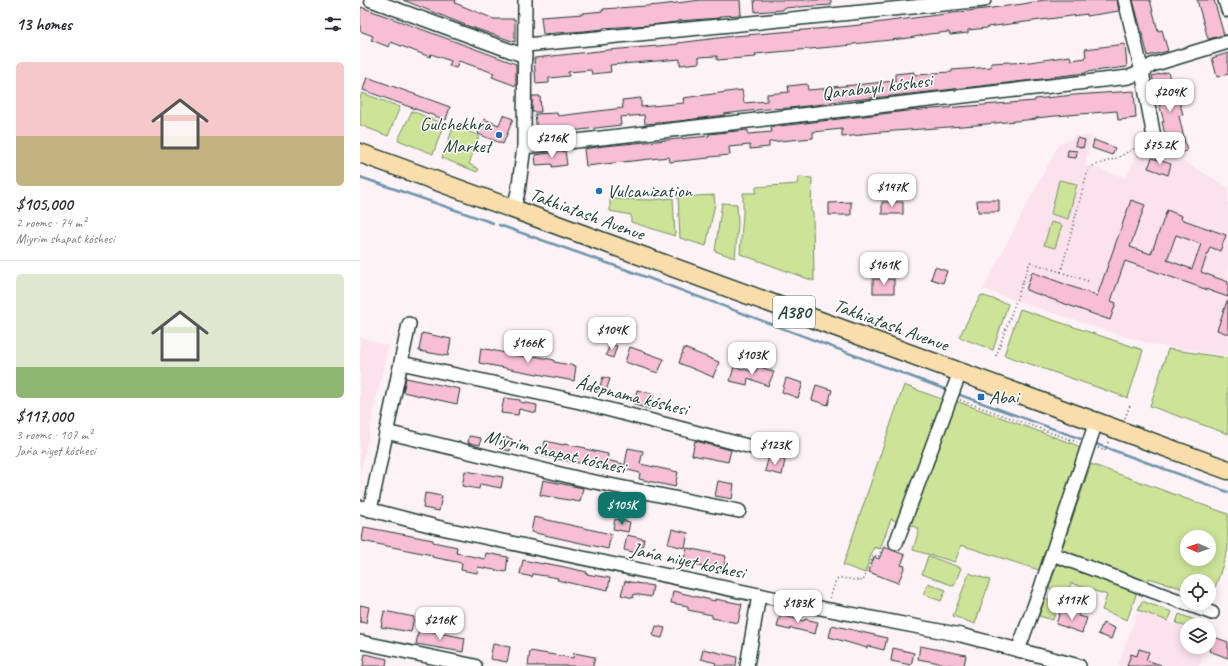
<!DOCTYPE html>
<html lang="en">
<head>
<meta charset="utf-8">
<style>
  :root { --surface:#fff; --page:#f7f7f7; --text:#2b2b33; --muted:#7c7c81; --line:#e1e1e2; --accent:#0f766e }
  body { margin:0; font-family:Caveat,sans-serif; background:var(--page); color:var(--text); height:100vh; display:flex; flex-direction:column; font-size:15px; white-space:nowrap }
  * { box-sizing:border-box; margin:0 }
  p { font-size:13px; color:var(--muted) }
  .icon { flex:none; width:22px; height:22px; fill:none; stroke:currentColor; stroke-width:2; stroke-linecap:round; stroke-linejoin:round }
  .map { position:relative; flex:1; overflow:hidden }
  .drawer { display:flex; flex-direction:column; background:var(--surface); width:360px }
  .drawer>* { flex:none }
  .needle { width:26px; rotate:272deg }
  .buttons { position:absolute; left:820px; top:530px; display:grid; gap:8px }
  .buttons a { display:grid; place-items:center; width:36px; height:36px; border-radius:50%; background:var(--surface); box-shadow:0 2px 10px #0003; font-size:20px }
  .price { position:absolute; translate:-50% -34px; padding:0 9px; border-radius:8px; background:#fff; color:#222; font-size:13px; line-height:26px; filter:drop-shadow(0 1px 2px #0008) }
  .price::after { content:''; position:absolute; left:50%; top:24px; width:12px; height:9px; margin-left:-6px; background:inherit; clip-path:polygon(0 0,100% 0,50% 100%) }
  .price.active { background:var(--accent); color:#fff }
  ul { padding:0; list-style:none }
  li { display:grid; align-content:center; gap:8px; height:212px; padding:0 16px }
  li+li { border-top:1px solid var(--line) }
  li span { display:grid; place-items:center; height:124px; border-radius:6px; color:#555 }
  li>.icon { margin-inline-start:auto }
  span .icon { width:72px; height:72px; fill:#fffc; stroke-width:1 }
  li b { font-size:17px }
  h2 { display:flex; justify-content:space-between; align-items:center; height:48px; padding:0 16px; font-size:17px }
  main { display:flex; flex:1; min-height:0 }
  .map>svg:first-child { display:block }
</style>
</head>
<body>
<main>
<section class="drawer">
<h2>13 homes<svg class="icon" aria-label="filters" viewBox="0 0 24 24"><path d="M4 7h16M4 17h16"/><circle cx="9" cy="7" r="2"/><circle cx="15" cy="17" r="2"/></svg></h2>
<ul>
<li><span style="background:linear-gradient(#f6c9c9 60%,#c2b280 0)"><svg class="icon" aria-label="home" viewBox="0 0 24 24"><path d="M3 11l9-7 9 7M6 9v11h12V9"/></svg></span><div><b>$105,000</b><p>2 rooms · 74 m²</p><p>Miyrim shapat kóshesi</p></div></li>
<li><span style="background:linear-gradient(#dfe7d0 75%,#8fb573 0)"><svg class="icon" aria-label="home" viewBox="0 0 24 24"><path d="M3 11l9-7 9 7M6 9v11h12V9"/></svg></span><div><b>$117,000</b><p>3 rooms · 107 m²</p><p>Jańa niyet kóshesi</p></div></li>
</ul>
</section>
<div class="map">
<svg width="868" height="666" viewBox="0 0 868 666">
  <rect width="100%" height="100%" fill="#fdf2f6"/>
  <filter id="ink" filterUnits="userSpaceOnUse"><feTurbulence type="fractalNoise" baseFrequency=".025" numOctaves="2"/><feDisplacementMap in="SourceGraphic" scale="8" xChannelSelector="R" yChannelSelector="G"/><feConvolveMatrix kernelMatrix="1 2 1 2 8 2 1 2 1" color-interpolation-filters="sRGB"/></filter>
  <g filter="url(#ink)">
    <!-- built -->
    <g fill="#fbe2ec">
      <path d="M 714,136 L 732,136 L 725,165 L 766,178 L 779,150 L 824,162 L 868,187 L 868,356 L 795,345 L 750,332 L 623,289 L 699,144 L 712,139 Z"/>
      <path d="M 0,337 L 28,346 L 0,474 Z"/>
      <path d="M 778,611 L 827,628 L 827,647 L 846,647 L 839,666 L 758,666 Z"/>
    </g>
    <!-- green -->
    <g fill="#cce398" stroke="#769066" fill-rule="evenodd">
      <path d="M 2,93 L 40,107 L 28,136 L 0,125 L 0,98 Z"/>
      <path d="M 52,111 L 84,124 L 73,154 L 38,140 Z"/>
      <path d="M 94,125 L 119,136 L 109,164 L 119,169 L 117,172 L 82,158 Z"/>
      <path d="M 439,177 L 452,178 L 451,211 L 453,213 L 454,281 L 380,254 L 383,213 L 383,193 L 396,193 L 396,187 L 437,184 Z"/>
      <path d="M 699,180 L 717,184 L 708,219 L 691,214 Z"/>
      <path d="M 354,195 L 355,204 L 346,246 L 320,238 L 318,197 Z"/>
      <path d="M 313,198 L 315,236 L 271,222 L 271,215 L 250,211 L 250,199 L 292,200 Z"/>
      <path d="M 362,203 L 377,204 L 378,224 L 375,258 L 355,251 Z"/>
      <path d="M 691,222 L 702,225 L 695,248 L 684,245 Z"/>
      <path d="M 621,295 L 648,304 L 633,350 L 599,337 Z"/>
      <path d="M 660,309 L 783,350 L 768,398 L 644,355 Z"/>
      <path d="M 808,349 L 868,358 L 868,434 L 790,406 Z"/>
      <path d="M 544,385 L 584,400 L 539,522 L 531,519 L 520,549 L 514,547 L 505,573 L 483,565 Z"/>
      <path d="M 596,401 L 716,445 L 720,449 L 682,571 L 601,545 L 595,562 L 553,550 L 559,529 L 550,525 Z"/>
      <path d="M 731,464 L 868,514 L 868,549 L 852,597 L 849,597 L 849,581 L 827,581 L 827,590 L 789,578 L 786,584 L 701,551 ZM 827,537 L 849,537 L 849,559 L 827,559 Z"/>
      <path d="M 568,556 L 601,568 L 594,586 L 562,574 Z"/>
      <path d="M 701,563 L 773,589 L 776,595 L 767,620 L 742,610 L 747,595 L 711,583 L 706,597 L 692,591 L 689,587 L 697,564 Z"/>
      <path d="M 609,573 L 630,580 L 615,624 L 593,616 Z"/>
      <path d="M 568,583 L 586,590 L 581,601 L 563,594 Z"/>
      <path d="M 685,599 L 689,599 L 698,603 L 693,620 L 679,616 Z"/>
      <path d="M 782,601 L 812,612 L 808,621 L 778,610 Z"/>
      <path d="M 819,614 L 848,625 L 827,625 L 827,627 L 816,623 Z"/>
    </g>
    <g fill="none" stroke-linecap="round" stroke-linejoin="round">
      <!-- stream -->
      <g stroke="#6c94ab" stroke-width="2.5">
        <path d="M 0,177 L 133,223"/>
        <path d="M 139,225 L 267,270 L 587,390"/>
        <path d="M 600,395 L 724,440"/>
        <path d="M 736,444 L 868,492"/>
      </g>
    </g>
    <!-- building -->
    <g fill="#f7bed4" stroke="#1f3d34" fill-rule="evenodd">
      <path d="M 43,0 L 96,0 L 95,3 L 134,19 L 155,19 L 155,42 L 108,26 Z"/>
      <path d="M 341,0 L 380,0 L 381,15 L 360,16 L 360,18 L 317,21 L 317,22 L 291,25 L 243,28 L 243,29 L 224,31 L 183,34 L 181,17 L 223,14 L 223,13 L 243,11 L 243,9 L 300,5 Z"/>
      <path d="M 394,0 L 471,0 L 471,5 L 423,8 L 423,10 L 395,12 Z"/>
      <path d="M 684,0 L 757,0 L 759,11 L 727,16 L 727,14 L 704,17 L 627,27 L 627,28 L 608,30 L 608,33 L 590,35 L 589,32 L 569,34 L 549,38 L 493,44 L 493,45 L 395,54 L 396,57 L 357,60 L 357,56 L 339,57 L 339,63 L 320,65 L 320,59 L 250,65 L 251,72 L 232,74 L 231,70 L 208,72 L 209,76 L 189,78 L 189,83 L 176,84 L 174,58 L 248,50 L 298,46 L 318,44 L 318,43 L 374,36 L 491,26 L 663,4 Z"/>
      <path d="M 773,0 L 790,0 L 798,31 L 802,30 L 808,51 L 788,56 Z"/>
      <path d="M 837,0 L 854,0 L 864,35 L 848,39 Z"/>
      <path d="M 1,7 L 156,64 L 156,86 L 132,77 L 134,73 L 99,61 L 96,68 L 89,66 L 91,61 L 71,54 L 70,57 L 31,42 L 29,47 L 11,40 L 13,36 L 0,31 L 0,11 Z"/>
      <path d="M 765,44 L 767,67 L 726,72 L 726,73 L 691,77 L 691,78 L 532,96 L 471,102 L 471,103 L 430,108 L 406,109 L 364,114 L 365,115 L 319,121 L 285,124 L 284,115 L 260,117 L 261,125 L 220,130 L 177,133 L 175,114 L 197,113 L 198,116 L 263,108 L 262,100 L 281,98 L 281,107 L 324,103 L 323,98 L 382,90 L 384,103 L 407,101 L 407,94 L 429,92 L 428,86 L 447,84 L 448,90 L 473,88 L 473,87 L 535,81 L 535,74 L 554,72 L 554,75 L 573,74 L 573,73 L 592,72 L 592,70 L 631,67 L 631,63 L 650,62 L 650,63 L 670,62 L 710,56 L 711,60 L 726,58 L 725,49 Z"/>
      <path d="M 868,53 L 868,74 L 857,77 L 852,58 Z"/>
      <path d="M 808,72 L 814,93 L 817,92 L 823,115 L 819,116 L 827,151 L 810,155 L 802,122 L 804,122 L 792,76 Z"/>
      <path d="M 7,77 L 90,107 L 86,120 L 3,90 Z"/>
      <path d="M 774,91 L 776,118 L 758,120 L 757,111 L 695,116 L 676,118 L 676,119 L 616,125 L 521,132 L 501,134 L 501,135 L 482,137 L 482,129 L 453,132 L 453,138 L 409,142 L 409,147 L 390,149 L 390,145 L 369,147 L 370,155 L 349,157 L 349,158 L 310,162 L 309,157 L 226,166 L 224,149 L 244,146 L 349,136 L 349,134 L 368,132 L 388,130 L 388,134 L 412,132 L 411,127 L 547,111 L 675,101 L 675,99 L 714,95 Z"/>
      <path d="M 172,96 L 180,96 L 181,112 L 172,112 Z"/>
      <path d="M 143,115 L 153,119 L 143,144 L 118,134 L 124,119 L 139,125 Z"/>
      <path d="M 717,138 L 725,140 L 723,148 L 715,145 Z"/>
      <path d="M 734,140 L 755,148 L 752,155 L 732,148 Z"/>
      <path d="M 708,150 L 717,151 L 716,158 L 707,157 Z"/>
      <path d="M 205,151 L 207,165 L 192,167 L 192,164 L 176,165 L 175,155 Z"/>
      <path d="M 792,158 L 811,164 L 808,175 L 788,168 Z"/>
      <path d="M 617,200 L 639,200 L 639,212 L 618,212 Z"/>
      <path d="M 771,200 L 785,205 L 770,247 L 791,254 L 807,210 L 822,216 L 821,219 L 866,235 L 860,251 L 850,247 L 841,272 L 868,282 L 868,297 L 765,261 L 751,301 L 756,303 L 750,320 L 666,290 L 672,272 L 737,296 ZM 816,235 L 841,244 L 832,269 L 807,260 Z"/>
      <path d="M 491,202 L 491,215 L 469,215 L 469,203 Z"/>
      <rect x="522" y="202" width="21" height="12"/>
      <path d="M 575,267 L 587,271 L 583,283 L 571,279 Z"/>
      <rect x="513" y="279" width="21" height="14"/>
      <path d="M 867,301 L 868,301 L 868,334 L 857,330 Z"/>
      <path d="M 62,333 L 91,339 L 88,356 L 59,351 Z"/>
      <path d="M 250,344 L 257,346 L 253,358 L 246,355 Z"/>
      <path d="M 270,347 L 304,359 L 298,373 L 265,362 Z"/>
      <path d="M 121,348 L 165,357 L 165,354 L 194,360 L 194,362 L 216,366 L 214,381 L 119,363 Z"/>
      <path d="M 324,348 L 359,362 L 353,377 L 319,363 Z"/>
      <path d="M 398,366 L 414,372 L 408,386 L 388,378 L 387,385 L 370,381 L 374,367 L 396,372 Z"/>
      <path d="M 243,377 L 250,379 L 246,391 L 239,389 Z"/>
      <path d="M 46,378 L 100,389 L 97,404 L 43,392 Z"/>
      <path d="M 426,378 L 443,383 L 438,398 L 422,392 Z"/>
      <path d="M 456,385 L 472,390 L 468,405 L 452,400 Z"/>
      <path d="M 277,390 L 294,394 L 290,409 L 274,405 Z"/>
      <path d="M 144,398 L 160,400 L 160,402 L 177,405 L 176,413 L 159,409 L 158,415 L 141,413 Z"/>
      <path d="M 109,436 L 121,438 L 120,445 L 108,443 Z"/>
      <path d="M 145,437 L 152,439 L 150,451 L 142,449 Z"/>
      <path d="M 185,441 L 204,445 L 204,444 L 226,448 L 225,449 L 248,454 L 247,460 L 263,464 L 262,471 L 182,456 Z"/>
      <path d="M 335,441 L 371,450 L 368,462 L 332,455 Z"/>
      <path d="M 268,448 L 283,451 L 280,464 L 318,472 L 315,487 L 279,479 L 280,473 L 264,469 Z"/>
      <path d="M 409,456 L 425,460 L 422,475 L 405,471 Z"/>
      <path d="M 105,471 L 143,477 L 141,488 L 120,484 L 119,489 L 102,486 Z"/>
      <path d="M 183,480 L 223,488 L 220,502 L 180,495 Z"/>
      <path d="M 358,481 L 374,484 L 372,499 L 355,496 Z"/>
      <path d="M 65,493 L 82,496 L 79,511 L 63,508 Z"/>
      <path d="M 174,517 L 251,534 L 248,549 L 171,532 Z"/>
      <path d="M 255,519 L 270,522 L 268,532 L 253,529 Z"/>
      <path d="M 4,527 L 73,540 L 73,542 L 97,547 L 96,553 L 125,559 L 126,553 L 148,557 L 146,572 L 118,567 L 117,573 L 101,570 L 102,563 L 72,557 L 72,555 L 2,541 Z"/>
      <path d="M 312,529 L 328,533 L 325,548 L 308,544 Z"/>
      <path d="M 267,535 L 284,539 L 281,554 L 264,550 Z"/>
      <path d="M 524,547 L 545,555 L 541,565 L 545,566 L 538,583 L 509,572 L 514,557 L 519,559 Z"/>
      <path d="M 327,548 L 366,556 L 363,571 L 323,563 Z"/>
      <path d="M 163,560 L 183,564 L 183,563 L 200,566 L 227,572 L 226,574 L 250,578 L 248,590 L 224,585 L 223,586 L 197,580 L 198,578 L 173,574 L 172,577 L 160,574 Z"/>
      <path d="M 265,581 L 293,586 L 291,597 L 274,594 L 273,598 L 261,595 Z"/>
      <path d="M 313,591 L 355,601 L 355,599 L 382,604 L 378,623 L 352,618 L 352,615 L 328,610 L 328,606 L 311,603 Z"/>
      <path d="M 0,605 L 9,607 L 6,623 L 0,622 Z"/>
      <path d="M 701,609 L 710,612 L 710,610 L 715,612 L 719,613 L 718,616 L 727,618 L 722,633 L 696,624 Z"/>
      <path d="M 24,611 L 54,617 L 51,632 L 21,627 Z"/>
      <path d="M 420,615 L 444,621 L 445,619 L 458,622 L 455,634 L 431,628 L 430,630 L 417,627 Z"/>
      <path d="M 743,623 L 755,628 L 751,639 L 738,634 Z"/>
      <path d="M 472,625 L 527,638 L 524,650 L 508,646 L 507,648 L 469,637 Z"/>
      <path d="M 296,626 L 305,628 L 302,638 L 293,636 Z"/>
      <path d="M 59,629 L 105,638 L 103,652 L 56,644 Z"/>
      <path d="M 854,637 L 868,642 L 868,658 L 849,651 Z"/>
      <path d="M 133,644 L 150,647 L 147,662 L 130,659 Z"/>
      <path d="M 560,646 L 606,655 L 604,666 L 596,666 L 558,659 Z"/>
      <path d="M 533,648 L 554,653 L 551,665 L 531,661 Z"/>
      <path d="M 343,649 L 377,657 L 376,666 L 355,666 L 356,663 L 341,659 Z"/>
      <path d="M 779,649 L 789,652 L 786,660 L 801,665 L 800,666 L 767,666 L 771,654 L 777,656 Z"/>
      <path d="M 170,651 L 213,658 L 214,653 L 235,657 L 233,666 L 168,666 Z"/>
      <path d="M 5,654 L 27,659 L 26,666 L 3,666 Z"/>
    </g>
    <g fill="none" stroke-linecap="round" stroke-linejoin="round">
      <defs>
        <g id="minor">
          <path d="M 11,0 L 165,56"/>
          <path d="M 765,0 L 782,72 L 796,148"/>
          <path d="M 865,0 L 868,10"/>
          <path d="M 166,45 L 624,0"/>
          <path d="M 164,147 L 769,77 L 782,72 L 792,65 L 868,42"/>
          <path d="M 153,210 L 158,192 L 164,147 L 165,0"/>
          <path d="M 41,363 L 220,402 L 399,449"/>
          <path d="M 26,432 L 225,480 L 379,511"/>
          <path d="M 0,507 L 77,527 L 142,541 L 465,609 L 601,635 L 719,666"/>
          <path d="M 10,510 L 49,324"/>
          <path d="M 536,543 L 600,372"/>
          <path d="M 692,554 L 852,613"/>
          <path d="M 0,642 L 115,666"/>
          <path d="M 658,650 L 679,593 L 736,422"/>
          <path d="M 387,666 L 399,595"/>
        </g>
        <path id="highway" d="M 0,153 L 868,470"/>
      </defs>
      <!-- minor casing -->
      <use href="#minor" stroke="#1f3d34" stroke-width="16"/>
      <!-- highway casing -->
      <use href="#highway" stroke="#1f3d34" stroke-width="21"/>
      <!-- path -->
      <g stroke="#1f3d34" stroke-width="1.5" stroke-dasharray="1 3" stroke-linecap="butt">
        <path d="M 701,272 L 727,173 L 730,167 L 757,158 L 775,148 L 786,145"/>
        <path d="M 636,356 L 670,262 L 728,281"/>
        <path d="M 600,400 L 717,442"/>
        <path d="M 765,418 L 770,405"/>
        <path d="M 738,448 L 745,451 L 748,442"/>
        <path d="M 470,598 L 476,580 L 481,578 L 503,581 L 514,555 L 518,557 L 525,543"/>
      </g>
      <!-- minor -->
      <use href="#minor" stroke="#fff" stroke-width="13"/>
      <!-- highway -->
      <use href="#highway" stroke="#f9deab" stroke-width="18"/>
    </g>
  </g>
  <!-- markers -->
  <g fill="#1f6fb2" stroke="#fff" stroke-width="1.5">
    <circle cx="139" cy="135" r="4"/>
    <circle cx="239" cy="191" r="4"/>
    <rect x="617" y="393" width="8" height="8" rx="2"/>
  </g>
  <g text-anchor="middle" dominant-baseline="central" stroke-width="3" stroke-linejoin="round" paint-order="stroke">
    <!-- shield labels -->
    <rect fill="#fff" stroke="#627771" stroke-width="1" x="413" y="296" width="42" height="32" rx="3"/>
    <g font-size="18" font-weight="bold" fill="#1f3d34">
      <text x="434" y="312">A380</text>
    </g>
    <!-- street labels -->
    <g font-size="19" fill="#1f3d34" stroke="#fff">
      <text transform="translate(517 87) rotate(-7)">Qarabaylı kóshesi</text>
      <text transform="translate(227 214) rotate(20)">Takhiatash Avenue</text>
      <text transform="translate(531 325) rotate(20)">Takhiatash Avenue</text>
      <text transform="translate(272 396) rotate(14)">Ádepnama kóshesi</text>
      <text transform="translate(195 452) rotate(13)">Miyrim shapat kóshesi</text>
      <text transform="translate(328 561) rotate(12)">Jańa niyet kóshesi</text>
    </g>
    <!-- poi labels -->
    <g font-size="19" fill="#1f3d34" stroke="#fff" text-anchor="start">
      <text x="131" y="124" text-anchor="end">Gulchekhra<tspan x="131" dy="22">Market</tspan></text>
      <text x="247" y="191">Vulcanization</text>
      <text x="629" y="397">Abai</text>
    </g>
  </g>
</svg>
<div class="buttons">
<a><svg class="needle" viewBox="-14 -14 28 28"><path d="M0-13l5 13h-10z" fill="#e53935"/><path d="M0 13l5-13h-10z" fill="#7c7c81"/></svg></a>
<a><svg class="icon" aria-label="locate" viewBox="0 0 24 24"><circle cx="12" cy="12" r="6"/><path d="M12 2v4M12 18v4M2 12h4M18 12h4"/></svg></a>
<a><svg class="icon" aria-label="layers" viewBox="0 0 24 24"><path d="M12 4l9 5-9 5-9-5zM3 14l9 5 9-5"/></svg></a>
</div>
<b class="price" style="left:810px;top:113px">$204K</b>
<b class="price" style="left:192px;top:159px">$216K</b>
<b class="price" style="left:800px;top:166px">$75.2K</b>
<b class="price" style="left:532px;top:208px">$147K</b>
<b class="price" style="left:524px;top:286px">$161K</b>
<b class="price" style="left:252px;top:351px">$104K</b>
<b class="price" style="left:168px;top:364px">$166K</b>
<b class="price" style="left:392px;top:376px">$103K</b>
<b class="price" style="left:415px;top:466px">$123K</b>
<b class="price active" style="left:262px;top:526px">$105K</b>
<b class="price" style="left:712px;top:621px">$117K</b>
<b class="price" style="left:438px;top:624px">$183K</b>
<b class="price" style="left:80px;top:641px">$216K</b>
</div>
</main>
</body>
</html>
